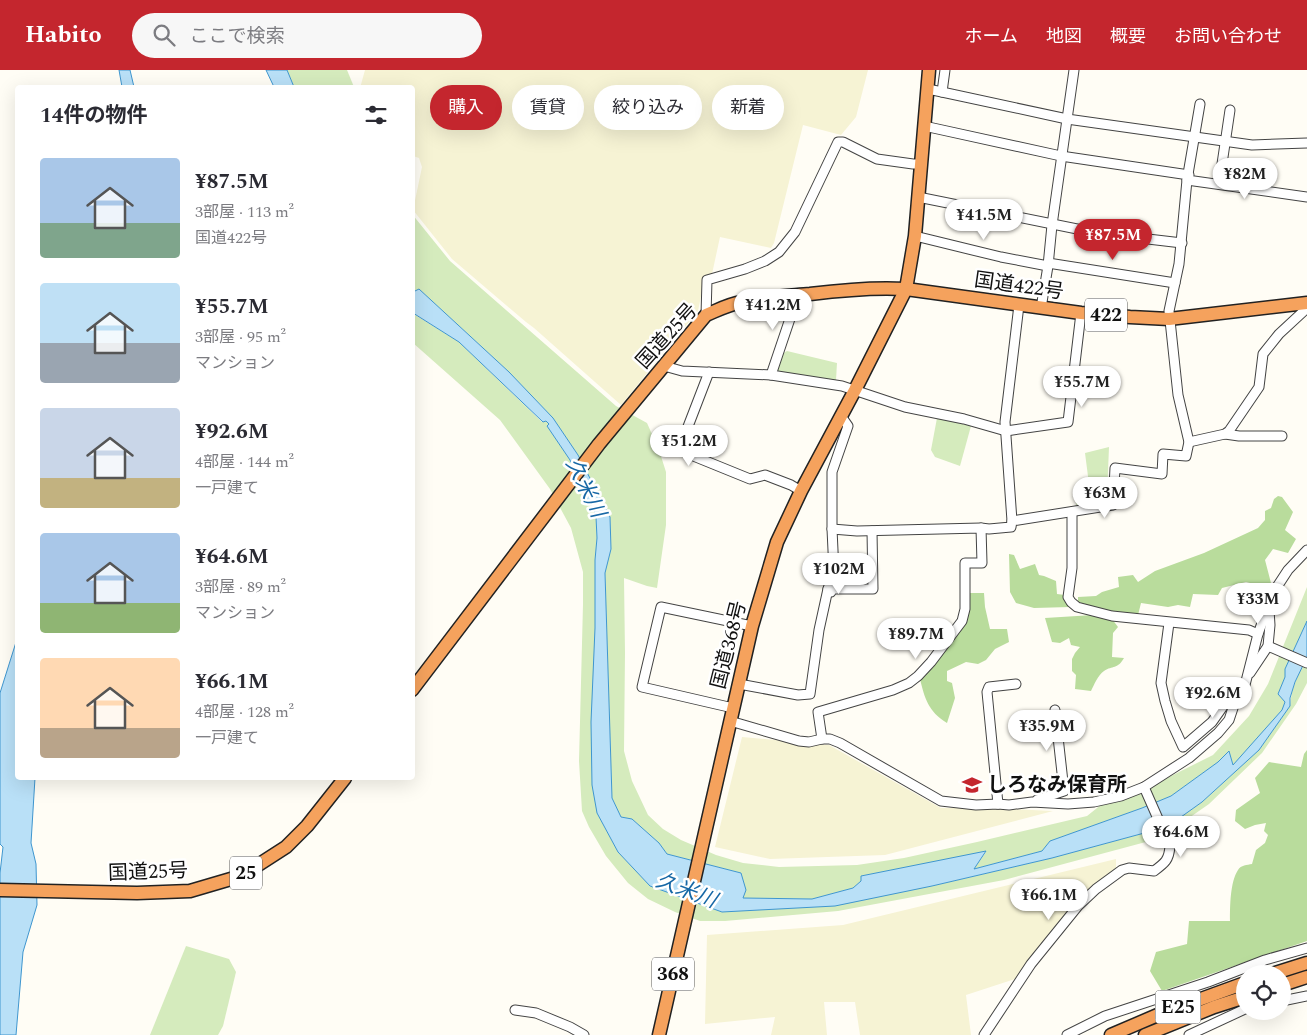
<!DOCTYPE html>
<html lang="ja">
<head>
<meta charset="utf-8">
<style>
  :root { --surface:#fff; --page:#f7f7f7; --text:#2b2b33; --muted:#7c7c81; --accent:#c4262e }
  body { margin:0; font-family:Spectral,"Noto Sans JP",serif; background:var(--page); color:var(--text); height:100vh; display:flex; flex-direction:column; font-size:19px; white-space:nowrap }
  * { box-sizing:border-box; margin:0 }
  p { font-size:16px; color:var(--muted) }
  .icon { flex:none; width:28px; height:28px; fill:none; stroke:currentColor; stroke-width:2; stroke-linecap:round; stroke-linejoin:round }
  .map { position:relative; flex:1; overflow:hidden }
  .side { position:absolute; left:15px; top:15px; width:400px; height:695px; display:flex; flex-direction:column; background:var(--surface); border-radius:5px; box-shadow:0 5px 20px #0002 }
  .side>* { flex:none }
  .hud { position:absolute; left:430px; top:15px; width:475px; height:45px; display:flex; gap:10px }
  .tools { position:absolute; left:1236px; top:895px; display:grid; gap:10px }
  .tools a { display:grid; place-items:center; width:55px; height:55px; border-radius:50%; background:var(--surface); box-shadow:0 5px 20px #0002; font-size:25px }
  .price { position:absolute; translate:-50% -42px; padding:0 11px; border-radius:18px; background:#fff; color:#222; font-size:16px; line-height:32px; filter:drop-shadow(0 1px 2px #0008) }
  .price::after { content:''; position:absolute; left:50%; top:30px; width:15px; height:11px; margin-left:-8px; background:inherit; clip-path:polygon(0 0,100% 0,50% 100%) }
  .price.selected { background:var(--accent); color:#fff }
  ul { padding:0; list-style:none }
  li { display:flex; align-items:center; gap:15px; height:125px; padding:0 25px }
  li span { display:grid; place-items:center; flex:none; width:140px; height:100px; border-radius:5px; color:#555 }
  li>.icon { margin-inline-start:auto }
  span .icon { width:60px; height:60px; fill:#fffc; stroke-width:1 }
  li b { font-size:21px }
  h2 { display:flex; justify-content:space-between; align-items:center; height:60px; padding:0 25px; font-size:21px }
  .pill { padding:0 18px; border-radius:22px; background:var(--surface); box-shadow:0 5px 20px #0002; font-size:18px; line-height:45px }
  .pill.selected { background:var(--accent); color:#fff }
  header { display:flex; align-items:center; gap:30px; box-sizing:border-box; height:70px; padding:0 25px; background:var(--accent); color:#fff }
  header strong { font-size:24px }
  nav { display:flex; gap:28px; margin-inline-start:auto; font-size:18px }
  .search { width:350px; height:45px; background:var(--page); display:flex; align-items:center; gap:12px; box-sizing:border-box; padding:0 18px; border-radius:28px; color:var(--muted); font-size:19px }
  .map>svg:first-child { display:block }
</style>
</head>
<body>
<header>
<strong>Habito</strong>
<div class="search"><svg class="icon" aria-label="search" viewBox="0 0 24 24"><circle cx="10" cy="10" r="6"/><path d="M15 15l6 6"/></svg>ここで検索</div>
<nav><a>ホーム</a><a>地図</a><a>概要</a><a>お問い合わせ</a></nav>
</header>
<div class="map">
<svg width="1307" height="965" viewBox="0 0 1307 965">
  <rect width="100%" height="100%" fill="#fffdf5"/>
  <!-- farmland -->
  <g fill="#f6f3d4">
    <path d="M 365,0 L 868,0 L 856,47 L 841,65 L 803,55 L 774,173 L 771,178 L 720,167 L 712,204 L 705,206 L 698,241 L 621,335 L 534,258 L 526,252 L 452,189 L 413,140 L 422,97 L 419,88 L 413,86 L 412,18 L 360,18 Z"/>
    <path d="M 742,667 L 829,675 L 941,738 L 993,738 L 1053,741 L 885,785 L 770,789 L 715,777 Z"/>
    <path d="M 1116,789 L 1116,799 L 1015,909 L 966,925 L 971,965 L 860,965 L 855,932 L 824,932 L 827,965 L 771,965 L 775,947 L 705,954 L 707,865 L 843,855 Z"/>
  </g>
  <!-- green -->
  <g fill="#d5ebbd">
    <path d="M 287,0 L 347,0 L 354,17 L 294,17 Z"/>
    <path d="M 412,144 L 450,191 L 616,336 L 647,353 L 659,380 L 666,402 L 666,455 L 657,518 L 647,516 L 624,508 L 625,583 L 624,681 L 632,711 L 648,745 L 663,759 L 681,770 L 716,785 L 743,793 L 779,797 L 857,795 L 904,788 L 977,772 L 1087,746 L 1102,734 L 1137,723 L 1213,685 L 1249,646 L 1268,614 L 1307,517 L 1307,551 L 1285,599 L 1285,607 L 1278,624 L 1285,632 L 1282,640 L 1233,696 L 1229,682 L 1218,692 L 1171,726 L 1142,738 L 1050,771 L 1042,781 L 974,799 L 986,782 L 861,806 L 861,811 L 853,818 L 812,829 L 742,828 L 741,803 L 667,784 L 659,773 L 632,749 L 621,747 L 612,728 L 605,503 L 611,479 L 610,447 L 578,385 L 553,348 L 509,302 L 419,219 L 413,222 Z"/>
    <path d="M 412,243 L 459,272 L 542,352 L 546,351 L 549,354 L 547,356 L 570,390 L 587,429 L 593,437 L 596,447 L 597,468 L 595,490 L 597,743 L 618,782 L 650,816 L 722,842 L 932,816 L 1052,788 L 1148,762 L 1174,752 L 1202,732 L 1259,680 L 1290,636 C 1291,618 1299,603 1307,587 L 1307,613 L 1296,634 L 1262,683 L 1209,734 L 1176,757 L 1157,769 L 1004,810 L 838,841 L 725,851 L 700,851 L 675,842 L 648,829 L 628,813 L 606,786 L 589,757 L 582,741 L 579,691 L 583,534 L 583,502 L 571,458 L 550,419 L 500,350 L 413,273 Z"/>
    <path d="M 787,281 L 837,293 L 836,310 L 833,311 L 775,301 L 782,284 Z"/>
    <path d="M 937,348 L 971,356 L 960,396 L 935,387 L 931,380 Z"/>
    <path d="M 1109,377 L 1107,426 L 1103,431 L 1076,435 L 1075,415 L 1089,414 L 1085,383 Z"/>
    <path d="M 186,876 L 229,889 L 236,902 L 223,956 L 218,965 L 150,965 Z"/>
  </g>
  <!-- forest -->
  <g fill="#b9dc9c">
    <path d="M 1278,426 L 1282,427 L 1293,442 L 1285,460 L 1296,469 L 1288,483 L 1273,479 L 1265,490 L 1271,513 L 1266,519 L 1257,519 L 1254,514 L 1246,512 L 1222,518 L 1218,525 L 1193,524 L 1190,537 L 1178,535 L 1168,537 L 1141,533 L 1138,545 L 1113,542 L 1078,532 L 1078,527 L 1096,526 L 1102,522 L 1119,517 L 1118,507 L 1133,505 L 1138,512 L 1155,501 L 1204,483 L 1258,458 L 1265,450 L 1265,441 L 1271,438 L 1274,429 Z"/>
    <path d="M 1009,484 L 1014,485 L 1020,499 L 1035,494 L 1039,505 L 1044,506 L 1056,511 L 1057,524 L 1065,525 L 1070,537 L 1034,538 L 1016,533 L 1010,522 Z"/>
    <path d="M 969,523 L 984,523 L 985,537 L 990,559 L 1007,559 L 1009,572 L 995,579 L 986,590 L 978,594 L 966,592 L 947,601 L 947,611 L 952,613 L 955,628 L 947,653 C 928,641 925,629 920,609 L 947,576 Z"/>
    <path d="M 1093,545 L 1112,549 L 1118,557 L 1113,563 L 1112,587 L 1124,588 C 1117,600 1113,595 1104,601 C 1098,605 1094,615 1091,621 L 1075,619 L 1076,605 L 1072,601 L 1072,589 L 1075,583 L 1080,577 L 1071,575 L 1069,568 L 1060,573 L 1052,572 L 1045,548 Z"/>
    <path d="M 1307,680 L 1307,871 L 1162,921 L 1150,901 L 1156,882 L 1187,874 L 1189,851 L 1230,851 C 1230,837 1230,812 1238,800 C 1241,795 1247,795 1252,794 L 1256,780 L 1265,773 L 1268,765 L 1264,761 L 1266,753 L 1255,755 L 1245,759 L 1235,751 L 1236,740 L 1260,723 L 1255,708 L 1269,692 L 1301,697 L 1304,684 Z"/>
  </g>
  <!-- water -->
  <g fill="#b9e0f7" stroke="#3f96cf">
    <path d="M 119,0 L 130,0 L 134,17 L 122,17 Z"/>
    <path d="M 266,0 L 287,0 L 294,17 L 274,17 Z"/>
    <path d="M 419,219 L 509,302 L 553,348 L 578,385 L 610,447 L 611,479 L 605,503 L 612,728 L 621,747 L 632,749 L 659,773 L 667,784 L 741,803 L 746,820 L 743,828 L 812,829 L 853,818 L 861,811 L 861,806 L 986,781 L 974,799 L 1042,781 L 1050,771 L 1142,738 L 1171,726 L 1218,692 L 1229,681 L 1233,695 L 1282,640 L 1285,632 L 1278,624 L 1285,607 L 1285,599 L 1307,551 L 1307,587 L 1295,612 L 1290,628 L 1290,636 L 1259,680 L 1202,732 L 1174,752 L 1148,762 L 1052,788 L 932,816 L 835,836 L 722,842 L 650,816 L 618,782 L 597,743 L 592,715 L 591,652 L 595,558 L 595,490 L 597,468 L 596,447 L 593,437 L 587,429 L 570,390 L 547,356 L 549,354 L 546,351 L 543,352 L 459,272 L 413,243 L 413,222 Z"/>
    <path d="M 17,569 L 18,708 L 35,708 L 31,773 L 36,794 L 37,835 L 23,882 L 16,965 L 0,965 L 0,803 L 3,777 L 0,774 L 0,623 Z"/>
  </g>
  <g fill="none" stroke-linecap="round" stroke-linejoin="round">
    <defs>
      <g id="minor">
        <path d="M 928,19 L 1067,49 L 1252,75 L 1307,73"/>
        <path d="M 942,22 L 945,0"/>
        <path d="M 924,56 L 1061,86 L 1189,105"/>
        <path d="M 1187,110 L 1307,127"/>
        <path d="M 1219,114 L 1230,40"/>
        <path d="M 918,127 L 1097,163 L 1182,173"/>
        <path d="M 915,166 L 1001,187 L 1048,196"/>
        <path d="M 1048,193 L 1175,213"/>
        <path d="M 1041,238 L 1048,196 L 1052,155 L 1074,0"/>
        <path d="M 706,245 L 707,210 L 745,199 L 765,191 L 779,182 L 795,162 L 838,72 L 843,72 L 877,89 L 913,94 L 921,94"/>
        <path d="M 664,296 L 682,301 L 771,305 L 842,316 L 905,337 L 964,349 L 1006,361 L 1068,352 L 1081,243"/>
        <path d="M 709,302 L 682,372 L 686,383 L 750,409 L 765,405 L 791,415 L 801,421"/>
        <path d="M 771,305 L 798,225"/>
        <path d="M 1225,364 L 1239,366 L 1282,366"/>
        <path d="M 1189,372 L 1225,364 L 1229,361 L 1259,317 L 1263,284 L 1279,264 L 1307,238"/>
        <path d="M 1072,442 L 1072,498 L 1068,527 L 1071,532 L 1077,537 L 1112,546 L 1249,560 L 1258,564"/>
        <path d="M 1012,451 L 1005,352 L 1019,235"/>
        <path d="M 832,459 L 857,461 L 981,458 L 989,459 L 1011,457 L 1012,451 L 1113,435 L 1115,398 L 1162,404 L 1163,384 L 1186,386 L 1189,372 L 1178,325 L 1169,241 L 1179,194 L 1187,110 L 1200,34"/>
        <path d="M 831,522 L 828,519 L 873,519 L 872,461"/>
        <path d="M 1169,553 L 1161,613 L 1165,631 L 1171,651 L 1183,677 L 1212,652 L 1224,635 L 1238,623"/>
        <path d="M 1268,576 L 1307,593"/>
        <path d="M 1250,603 L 1268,576 L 1270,555 L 1269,540"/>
        <path d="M 739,614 L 798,625 L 810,624 L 819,560 L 828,519 L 834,502 L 832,459 L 832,402 L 848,356 L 841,346"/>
        <path d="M 733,638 L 642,617 L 661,537 L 752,556"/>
        <path d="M 730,651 L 799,671 L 809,672 L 822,669 L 830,669 L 840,673 L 941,731 L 976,735 L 998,734 L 1009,735 L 1032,732 L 1068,734 L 1094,732 L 1121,726 L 1144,717 L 1189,688 L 1218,663 L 1229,650 L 1238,623 L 1245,615 L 1258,564 L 1273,523 L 1288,500 L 1307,480"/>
        <path d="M 822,669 L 818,642 L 893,620 L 909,613 L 918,606 L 931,592 L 962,551 L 965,539 L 965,493 L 982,493 L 981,458"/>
        <path d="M 1037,730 L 1064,721 L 1055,640"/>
        <path d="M 998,734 L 987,622 L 989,617 L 1016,614"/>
        <path d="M 1282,931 L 1307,926"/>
        <path d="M 515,940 L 536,943 L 570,957 L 584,965"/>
        <path d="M 984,965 L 1031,894 L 1078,836 L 1096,819 L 1122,800 L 1129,798 L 1154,801 C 1165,793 1169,790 1170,776 L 1144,717"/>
        <path d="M 1067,965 L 1105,946 L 1208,912 L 1265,890 L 1307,878"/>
        <path d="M 1189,965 L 1245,939"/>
      </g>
      <g id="highway">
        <path d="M 412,620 L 599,374 L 706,245 C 718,240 729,234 742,232 C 764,227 788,226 810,224 C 842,220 874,217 906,219 L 1081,243 L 1130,247 L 1169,249 L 1307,233"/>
        <path d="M 0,820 L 137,823 L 190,821 L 241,806 L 286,777 L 307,756 L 345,708"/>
        <path d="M 1272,904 L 1307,893"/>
        <path d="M 1282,915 L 1307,907"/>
        <path d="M 659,965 L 752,556 L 777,472 L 801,421 L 855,320 L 906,219 L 915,166 L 929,0"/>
        <path d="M 1111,965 L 1160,944 L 1245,913"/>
        <path d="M 1145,965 L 1214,937 L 1245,927"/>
      </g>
    </defs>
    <!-- minor casing -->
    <use href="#minor" stroke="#444" stroke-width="11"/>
    <!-- highway casing -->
    <use href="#highway" stroke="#222" stroke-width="15"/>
    <!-- minor -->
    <use href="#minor" stroke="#fff" stroke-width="9"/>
    <!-- highway -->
    <use href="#highway" stroke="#f5a25d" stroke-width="12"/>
  </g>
  <!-- icons -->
  <defs>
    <symbol id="school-bare" viewBox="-9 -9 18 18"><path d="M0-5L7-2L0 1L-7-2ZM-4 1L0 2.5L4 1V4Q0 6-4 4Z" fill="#c4262e" stroke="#fff" stroke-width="2.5" paint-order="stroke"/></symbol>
  </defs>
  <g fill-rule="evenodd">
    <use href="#school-bare" x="958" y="701" width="28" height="28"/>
  </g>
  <g text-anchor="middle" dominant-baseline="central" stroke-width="5" stroke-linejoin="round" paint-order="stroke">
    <!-- shield labels -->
    <g fill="#fff" stroke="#585858" stroke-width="1">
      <rect x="1085" y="228.5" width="42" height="33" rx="4"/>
      <rect x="230" y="786.5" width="32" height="33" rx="4"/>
      <rect x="652" y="887.5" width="42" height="33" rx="4"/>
      <rect x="1155.5" y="920.5" width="45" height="33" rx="4"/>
    </g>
    <g font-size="19" font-weight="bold" fill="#111">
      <text x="1106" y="245">422</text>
      <text x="246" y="803">25</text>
      <text x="673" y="904">368</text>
      <text x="1178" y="937">E25</text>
    </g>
    <!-- street labels -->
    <g font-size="20" fill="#111" stroke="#fff">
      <text transform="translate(1019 216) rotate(8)">国道422号</text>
      <text transform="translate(667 266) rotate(-48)">国道25号</text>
      <text transform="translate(729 575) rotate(-76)">国道368号</text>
      <text transform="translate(148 802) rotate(-2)">国道25号</text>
    </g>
    <!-- poi labels -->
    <g font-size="20" font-weight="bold" fill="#111" stroke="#fff" text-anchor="start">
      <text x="987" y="715">しろなみ保育所</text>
    </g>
    <!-- water labels -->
    <g font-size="21" font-style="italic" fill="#1768a6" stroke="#fff">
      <text transform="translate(585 418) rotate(64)">久米川</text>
      <text transform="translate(686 821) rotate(21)">久米川</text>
    </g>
  </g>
</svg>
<div class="tools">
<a><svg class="icon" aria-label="locate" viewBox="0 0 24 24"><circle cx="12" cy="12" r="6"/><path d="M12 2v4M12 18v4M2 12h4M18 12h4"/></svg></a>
</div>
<b class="price" style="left:1245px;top:130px">¥82M</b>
<b class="price" style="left:984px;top:171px">¥41.5M</b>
<b class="price selected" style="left:1113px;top:191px">¥87.5M</b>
<b class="price" style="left:773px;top:261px">¥41.2M</b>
<b class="price" style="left:1082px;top:338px">¥55.7M</b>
<b class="price" style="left:689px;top:397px">¥51.2M</b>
<b class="price" style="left:1105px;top:449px">¥63M</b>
<b class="price" style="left:839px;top:525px">¥102M</b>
<b class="price" style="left:1258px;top:555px">¥33M</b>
<b class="price" style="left:916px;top:590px">¥89.7M</b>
<b class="price" style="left:1213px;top:649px">¥92.6M</b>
<b class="price" style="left:1047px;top:682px">¥35.9M</b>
<b class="price" style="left:1181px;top:788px">¥64.6M</b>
<b class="price" style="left:1049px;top:851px">¥66.1M</b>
<div class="hud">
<a class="pill selected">購入</a>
<a class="pill">賃貸</a>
<a class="pill">絞り込み</a>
<a class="pill">新着</a>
</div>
<section class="side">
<h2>14件の物件<svg class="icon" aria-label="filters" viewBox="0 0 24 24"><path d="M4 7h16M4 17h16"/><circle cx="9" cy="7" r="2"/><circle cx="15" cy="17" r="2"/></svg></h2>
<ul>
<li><span style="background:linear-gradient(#a9c7e8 65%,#7fa58c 0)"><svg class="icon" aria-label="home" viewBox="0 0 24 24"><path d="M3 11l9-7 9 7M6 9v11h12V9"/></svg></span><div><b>¥87.5M</b><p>3部屋 · 113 m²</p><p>国道422号</p></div></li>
<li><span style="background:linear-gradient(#bfe0f5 60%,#9aa5b1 0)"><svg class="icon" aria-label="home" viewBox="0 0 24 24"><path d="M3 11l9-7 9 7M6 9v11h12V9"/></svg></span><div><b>¥55.7M</b><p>3部屋 · 95 m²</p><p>マンション</p></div></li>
<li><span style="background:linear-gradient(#c9d6e8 70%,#c2b280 0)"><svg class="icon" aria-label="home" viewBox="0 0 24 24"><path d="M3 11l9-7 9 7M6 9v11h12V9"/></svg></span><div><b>¥92.6M</b><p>4部屋 · 144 m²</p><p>一戸建て</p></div></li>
<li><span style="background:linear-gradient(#a9c7e8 70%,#8fb573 0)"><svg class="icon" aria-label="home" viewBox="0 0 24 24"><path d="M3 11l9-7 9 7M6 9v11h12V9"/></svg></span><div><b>¥64.6M</b><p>3部屋 · 89 m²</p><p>マンション</p></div></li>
<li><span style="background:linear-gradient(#ffd9b3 70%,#b9a48a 0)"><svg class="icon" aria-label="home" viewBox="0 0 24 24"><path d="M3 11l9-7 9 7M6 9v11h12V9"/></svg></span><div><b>¥66.1M</b><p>4部屋 · 128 m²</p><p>一戸建て</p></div></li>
</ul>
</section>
</div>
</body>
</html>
